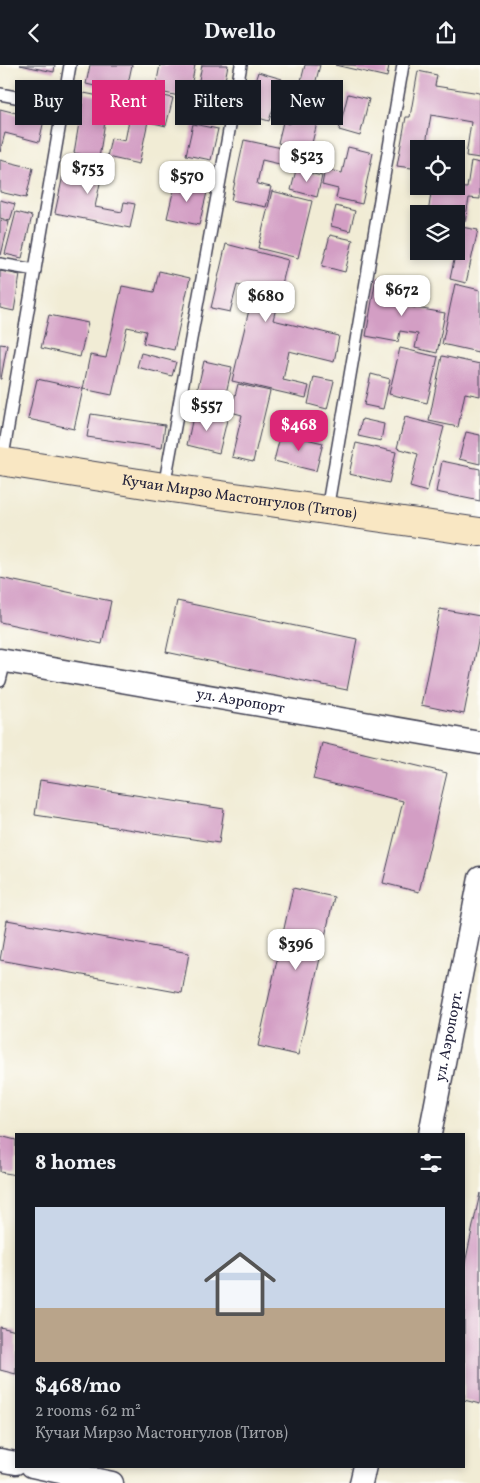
<!DOCTYPE html>
<html lang="en">
<head>
<meta charset="utf-8">
<style>
  :root { --surface:#171b24; --page:#20242c; --text:#f1f3f6; --muted:#9ea1a6; --line:#363941; --accent:#db2777 }
  body { margin:0; font-family:Vollkorn,serif; background:var(--page); color:var(--text); height:100vh; display:flex; flex-direction:column; font-size:19px; white-space:nowrap }
  * { box-sizing:border-box; margin:0 }
  p { font-size:16px; color:var(--muted) }
  .icon { flex:none; width:28px; height:28px; fill:none; stroke:currentColor; stroke-width:2; stroke-linecap:round; stroke-linejoin:round }
  .map { position:relative; flex:1; overflow:hidden }
  .side { position:absolute; left:15px; top:1068px; width:450px; height:335px; display:flex; flex-direction:column; background:var(--surface); border-radius:0px; box-shadow:0 2px 8px #0003 }
  .side>* { flex:none }
  .hud { position:absolute; left:15px; top:15px; width:450px; height:45px; display:flex; gap:10px }
  .tools { position:absolute; left:410px; top:75px; display:grid; gap:10px }
  .tools a { display:grid; place-items:center; width:55px; height:55px; border-radius:0px; background:var(--surface); box-shadow:0 2px 8px #0003; font-size:25px }
  .price { position:absolute; translate:-50% -42px; padding:0 11px; border-radius:10px; background:#fff; color:#222; font-size:16px; line-height:32px; filter:drop-shadow(0 1px 2px #0008) }
  .price::after { content:''; position:absolute; left:50%; top:30px; width:15px; height:11px; margin-left:-8px; background:inherit; clip-path:polygon(0 0,100% 0,50% 100%) }
  .price.active { background:var(--accent); color:#fff }
  ul { padding:0; list-style:none }
  li { display:grid; align-content:center; gap:10px; height:265px; padding:0 20px }
  li+li { border-top:1px solid var(--line) }
  li span { display:grid; place-items:center; height:155px; border-radius:0px; color:#555 }
  li>.icon { margin-inline-start:auto }
  span .icon { width:90px; height:90px; fill:#fffc; stroke-width:1 }
  li b { font-size:21px }
  h2 { display:flex; justify-content:space-between; align-items:center; height:60px; padding:0 20px; font-size:21px }
  .tag { padding:0 18px; border-radius:0px; background:var(--surface); box-shadow:0 2px 8px #0003; font-size:18px; line-height:45px }
  .tag.active { background:var(--accent); color:#fff }
  header { display:flex; justify-content:space-between; align-items:center; height:65px; padding:0 20px; background:var(--surface); font-size:22px; font-weight:700 }
  .map>svg:first-child { display:block }
</style>
</head>
<body>
<header><svg class="icon" aria-label="back" viewBox="0 0 24 24"><path d="M15 5l-7 7 7 7"/></svg>Dwello<svg class="icon" aria-label="share" viewBox="0 0 24 24"><path d="M12 15V3M7 8l5-5 5 5M5 13v7h14v-7"/></svg></header>
<div class="map">
<svg width="480" height="1418" viewBox="0 0 480 1418">
  <rect width="100%" height="100%" fill="#fdfcf7"/>
  <filter id="ink" filterUnits="userSpaceOnUse"><feTurbulence type="fractalNoise" baseFrequency=".02" numOctaves="2"/><feDisplacementMap in="SourceGraphic" scale="10" xChannelSelector="R" yChannelSelector="G"/><feConvolveMatrix kernelMatrix="1 2 1 2 8 2 1 2 1" color-interpolation-filters="sRGB"/></filter>
  <filter id="wash" filterUnits="userSpaceOnUse"><feTurbulence type="fractalNoise" baseFrequency=".0096" numOctaves="4" result="noise"/><feDisplacementMap in="SourceGraphic" scale="20" xChannelSelector="R" yChannelSelector="G"/><feGaussianBlur stdDeviation="1.12" result="paint"/><feColorMatrix in="noise" values="0 0 0 0 0 0 0 0 0 0 0 0 0 0 0 0 0 1.4 0 .05"/><feComposite in="paint" operator="in"/></filter>
  <g filter="url(#wash)">
    <rect width="100%" height="100%" fill="#f1ecd5"/>
    <g id="blocks">
      <!-- building -->
      <g fill="#d39ec4">
        <path d="M 20,0 L 55,0 L 54,7 Z"/>
        <path d="M 90,0 L 132,0 L 126,28 L 86,19 Z"/>
        <path d="M 160,0 L 195,0 L 189,33 L 155,26 Z"/>
        <path d="M 202,0 L 228,0 L 219,45 L 194,40 Z"/>
        <path d="M 305,0 L 320,0 L 309,43 L 320,46 L 310,86 L 278,78 L 283,57 L 290,59 Z"/>
        <path d="M 335,0 L 389,0 L 387,12 Z"/>
        <path d="M 418,6 L 437,10 L 435,21 L 480,28 L 480,93 L 466,91 L 471,57 L 431,50 L 425,84 L 419,84 L 419,104 L 397,101 L 406,52 L 410,52 Z"/>
        <path d="M 258,7 L 282,14 L 269,56 L 245,49 Z"/>
        <path d="M 84,28 L 109,33 L 99,93 L 74,88 Z"/>
        <path d="M 155,29 L 173,33 L 166,61 L 149,57 Z"/>
        <path d="M 348,29 L 369,34 L 360,71 L 339,65 Z"/>
        <path d="M 111,33 L 151,42 L 139,99 L 107,92 L 111,73 L 125,76 L 130,50 L 108,45 Z"/>
        <path d="M 0,44 L 44,55 L 39,77 L 5,68 L 0,87 Z"/>
        <path d="M 193,59 L 218,64 L 211,95 L 186,90 Z"/>
        <path d="M 244,75 L 305,88 L 301,104 L 262,95 L 257,119 L 271,122 L 266,142 L 231,135 Z"/>
        <path d="M 348,82 L 373,88 L 362,139 L 336,133 L 338,124 L 322,120 L 325,104 L 342,108 Z"/>
        <path d="M 67,91 L 104,99 L 95,142 L 122,147 L 124,137 L 135,139 L 130,163 L 55,148 Z"/>
        <path d="M 0,95 L 33,103 L 26,133 L 0,127 Z"/>
        <path d="M 471,96 L 480,98 L 480,134 L 469,133 L 465,157 L 456,155 L 456,149 L 428,149 L 432,121 L 467,123 Z"/>
        <path d="M 296,105 L 322,111 L 317,132 L 291,125 Z"/>
        <path d="M 176,115 L 208,123 L 199,160 L 167,153 Z"/>
        <path d="M 272,126 L 312,136 L 298,193 L 258,183 Z"/>
        <path d="M 0,135 L 15,139 L 10,156 L 0,153 Z"/>
        <path d="M 336,141 L 355,146 L 350,166 L 331,161 Z"/>
        <path d="M 16,147 L 32,151 L 22,193 L 5,189 Z"/>
        <path d="M 0,155 L 9,157 L 1,190 L 0,190 Z"/>
        <path d="M 461,162 L 478,165 L 466,218 L 450,214 Z"/>
        <path d="M 330,170 L 353,175 L 345,207 L 322,201 Z"/>
        <path d="M 226,179 L 288,195 L 273,255 L 339,271 L 334,297 L 289,286 L 283,315 L 309,321 L 306,333 L 232,316 L 254,224 L 237,220 L 230,247 L 211,243 Z"/>
        <path d="M 0,206 L 20,210 L 14,246 L 0,243 Z"/>
        <path d="M 159,206 L 190,213 L 174,285 L 143,278 L 146,266 L 127,262 L 112,330 L 83,324 L 90,290 L 106,293 L 122,221 L 154,227 Z"/>
        <path d="M 376,212 L 409,218 L 405,241 L 445,248 L 437,288 L 415,283 L 418,269 L 400,266 L 398,277 L 366,271 Z"/>
        <path d="M 455,219 L 480,225 L 480,277 L 478,287 L 442,279 Z"/>
        <path d="M 49,250 L 88,258 L 80,292 L 41,283 Z"/>
        <path d="M 0,279 L 7,280 L 1,314 L 0,314 Z"/>
        <path d="M 400,283 L 438,292 L 427,338 L 389,329 Z"/>
        <path d="M 141,288 L 176,297 L 172,311 L 137,302 Z"/>
        <path d="M 442,291 L 480,299 L 480,331 L 465,328 L 458,362 L 429,356 Z"/>
        <path d="M 204,296 L 232,302 L 222,346 L 194,340 Z"/>
        <path d="M 371,309 L 390,314 L 383,344 L 364,340 Z"/>
        <path d="M 314,312 L 334,316 L 327,344 L 308,339 Z"/>
        <path d="M 37,314 L 83,324 L 74,364 L 28,354 Z"/>
        <path d="M 238,319 L 270,326 L 253,397 L 232,392 L 242,350 L 231,347 Z"/>
        <path d="M 194,347 L 227,355 L 219,388 L 187,380 Z"/>
        <path d="M 91,349 L 165,360 L 162,383 L 87,372 Z"/>
        <path d="M 405,352 L 444,362 L 427,427 L 410,422 L 418,389 L 397,383 Z"/>
        <path d="M 362,354 L 384,359 L 381,376 L 358,371 Z"/>
        <path d="M 466,367 L 480,370 L 480,399 L 459,394 Z"/>
        <path d="M 281,368 L 323,378 L 316,406 L 274,396 Z"/>
        <path d="M 356,378 L 396,387 L 389,418 L 349,409 Z"/>
        <path d="M 442,396 L 480,404 L 480,436 L 436,427 Z"/>
        <path d="M 0,513 L 111,536 L 102,579 L 0,557 Z"/>
        <path d="M 177,536 L 357,574 L 347,625 L 166,587 Z"/>
        <path d="M 440,544 L 480,551 L 480,566 L 464,649 L 421,640 Z"/>
        <path d="M 322,678 L 447,708 L 419,827 L 383,818 L 403,736 L 313,714 Z"/>
        <path d="M 40,715 L 224,744 L 219,778 L 35,750 Z"/>
        <path d="M 293,823 L 334,832 L 298,990 L 258,981 Z"/>
        <path d="M 7,855 L 189,888 L 182,928 L 0,895 Z"/>
        <path d="M 0,1071 L 16,1075 L 16,1110 L 0,1107 Z"/>
        <path d="M 480,1128 L 480,1339 L 464,1335 L 464,1203 Z"/>
        <path d="M 0,1262 L 16,1266 L 16,1309 L 0,1305 Z"/>
      </g>
    </g>
  </g>
  <g filter="url(#ink)">
    <use href="#blocks" fill-opacity="0" stroke="#414052" stroke-width="1"/>
    <g fill="none" stroke-linecap="round" stroke-linejoin="round">
      <defs>
        <g id="lane">
          <path d="M 0,29 L 63,41"/>
          <path d="M 0,199 L 35,205"/>
          <path d="M 2,397 L 70,0"/>
          <path d="M 164,422 L 241,0"/>
          <path d="M 327,445 L 403,0"/>
          <path d="M 0,616 L 5,596"/>
        </g>
        <g id="street">
          <path id="s1" d="M 0,595 L 480,678"/>
          <path id="s2" d="M 430,1069 L 480,813"/>
          <path d="M 0,1395 L 16,1398"/>
          <path d="M 32,1401 L 112,1418"/>
          <path d="M 361,1418 L 365,1401"/>
        </g>
        <g id="secondary">
          <path id="s3" d="M 0,396 L 164,422 L 480,467"/>
        </g>
      </defs>
      <!-- lane casing -->
      <use href="#lane" stroke="#414052" stroke-width="14"/>
      <!-- street casing -->
      <use href="#street" stroke="#414052" stroke-width="25"/>
      <!-- secondary casing -->
      <use href="#secondary" stroke="#414052" stroke-width="30"/>
      <!-- lane -->
      <use href="#lane" stroke="#fff" stroke-width="11"/>
      <!-- street -->
      <use href="#street" stroke="#fff" stroke-width="22"/>
      <!-- secondary -->
      <use href="#secondary" stroke="#f9e7c3" stroke-width="28"/>
    </g>
  </g>
  <g text-anchor="middle" dominant-baseline="central" stroke-width="4.5" stroke-linejoin="round" paint-order="stroke">
    <!-- street labels -->
    <g font-size="15" fill="#22223b" stroke="#fdfcf7">
      <text stroke="none"><textPath href="#s3" startOffset="242">Кучаи Мирзо Мастонгулов (Титов)</textPath></text>
      <text stroke="none"><textPath href="#s1" startOffset="244">ул. Аэропорт</textPath></text>
      <text stroke="none"><textPath href="#s2" startOffset="100">ул. Аэропорт.</textPath></text>
    </g>
  </g>
</svg>
<div class="tools">
<a><svg class="icon" aria-label="locate" viewBox="0 0 24 24"><circle cx="12" cy="12" r="6"/><path d="M12 2v4M12 18v4M2 12h4M18 12h4"/></svg></a>
<a><svg class="icon" aria-label="layers" viewBox="0 0 24 24"><path d="M12 4l9 5-9 5-9-5zM3 14l9 5 9-5"/></svg></a>
</div>
<b class="price" style="left:307px;top:118px">$523</b>
<b class="price" style="left:88px;top:130px">$753</b>
<b class="price" style="left:187px;top:138px">$570</b>
<b class="price" style="left:402px;top:252px">$672</b>
<b class="price" style="left:266px;top:258px">$680</b>
<b class="price" style="left:207px;top:367px">$557</b>
<b class="price active" style="left:299px;top:387px">$468</b>
<b class="price" style="left:296px;top:906px">$396</b>
<div class="hud">
<a class="tag">Buy</a>
<a class="tag active">Rent</a>
<a class="tag">Filters</a>
<a class="tag">New</a>
</div>
<section class="side">
<h2>8 homes<svg class="icon" aria-label="filters" viewBox="0 0 24 24"><path d="M4 7h16M4 17h16"/><circle cx="9" cy="7" r="2"/><circle cx="15" cy="17" r="2"/></svg></h2>
<ul>
<li><span style="background:linear-gradient(#c9d6e8 65%,#b9a48a 0)"><svg class="icon" aria-label="home" viewBox="0 0 24 24"><path d="M3 11l9-7 9 7M6 9v11h12V9"/></svg></span><div><b>$468/mo</b><p>2 rooms · 62 m²</p><p>Кучаи Мирзо Мастонгулов (Титов)</p></div></li>
</ul>
</section>
</div>
</body>
</html>
